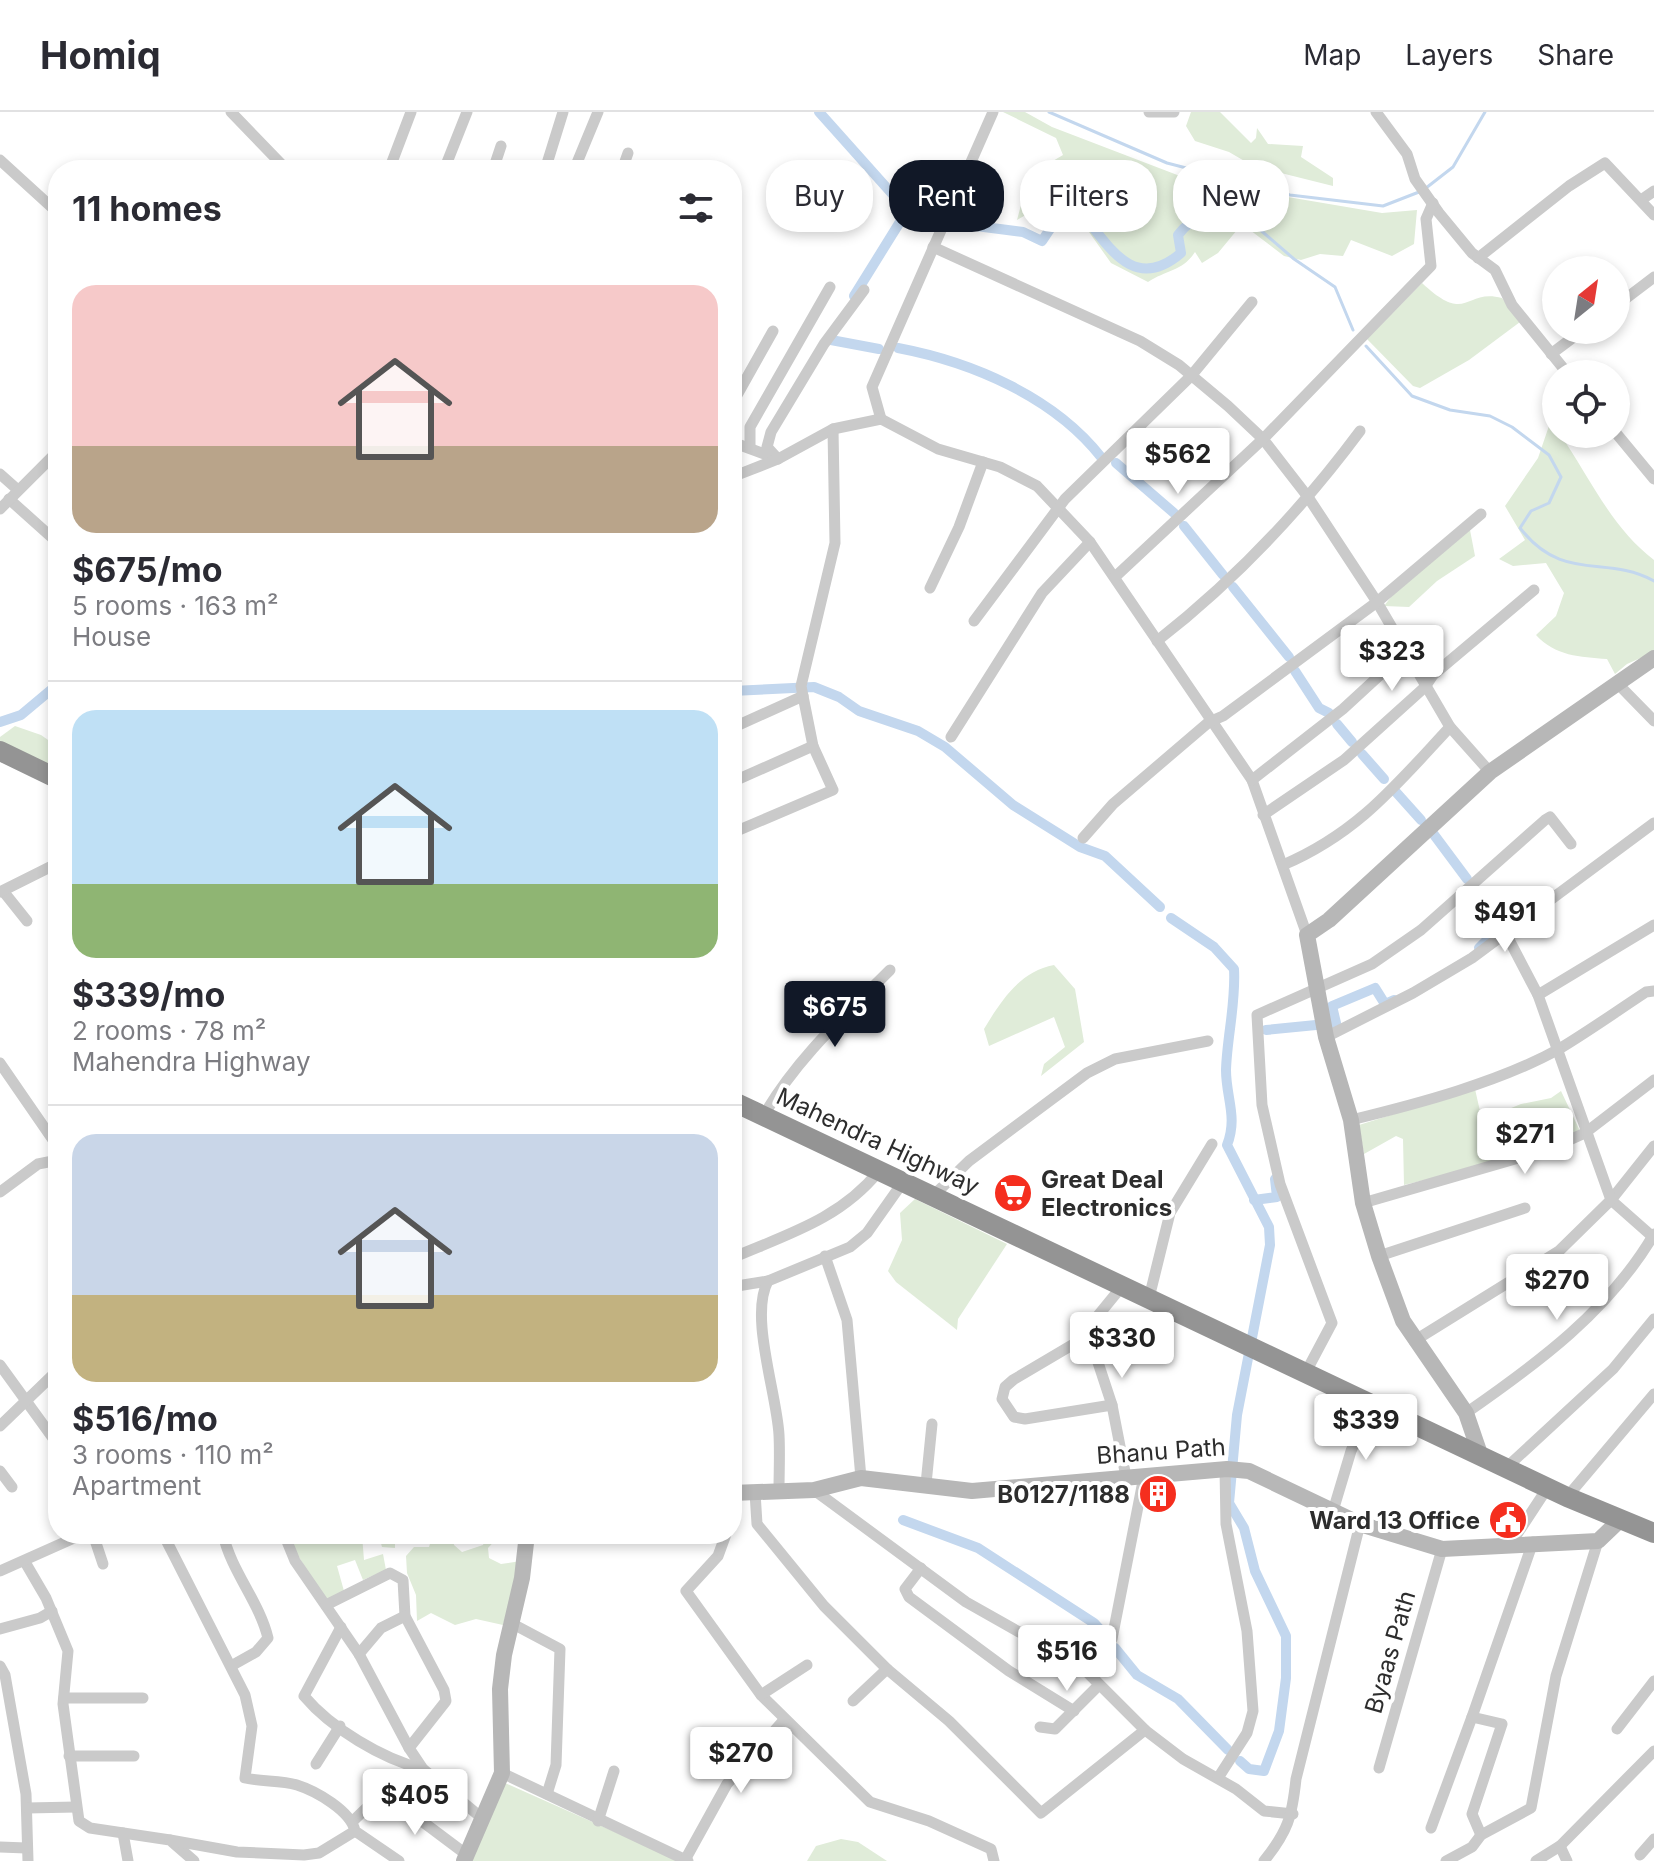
<!DOCTYPE html>
<html lang="en">
<head>
<meta charset="utf-8">
<style>
  :root { --surface:#fff; --page:#f7f7f7; --text:#2b2b33; --muted:#7c7c81; --line:#e1e1e2; --accent:#111827 }
  body { margin:0; font-family:Inter,sans-serif; background:var(--page); color:var(--text); height:100vh; display:flex; flex-direction:column; font-size:30px; white-space:nowrap }
  * { box-sizing:border-box; margin:0 }
  p { font-size:26px; color:var(--muted) }
  .icon { flex:none; width:44px; height:44px; fill:none; stroke:currentColor; stroke-width:2; stroke-linecap:round; stroke-linejoin:round }
  .map { position:relative; flex:1; overflow:hidden }
  .sheet { position:absolute; left:48px; top:48px; width:694px; height:1384px; display:flex; flex-direction:column; background:var(--surface); border-radius:32px; box-shadow:0 4px 12px #0003 }
  .sheet>* { flex:none }
  .hud { position:absolute; left:766px; top:48px; width:760px; height:72px; display:flex; gap:16px }
  .needle { width:52px; rotate:30deg }
  .tools { position:absolute; left:1542px; top:144px; display:grid; gap:16px }
  .tools a { display:grid; place-items:center; width:88px; height:88px; border-radius:50%; background:var(--surface); box-shadow:0 4px 12px #0003; font-size:40px }
  .price { position:absolute; translate:-50% -68px; padding:0 18px; border-radius:8px; background:#fff; color:#222; font-size:26px; line-height:52px; filter:drop-shadow(0 2px 4px #0008) }
  .price::after { content:''; position:absolute; left:50%; top:48px; width:24px; height:18px; margin-left:-12px; background:inherit; clip-path:polygon(0 0,100% 0,50% 100%) }
  .price.active { background:var(--accent); color:#fff }
  ul { padding:0; list-style:none }
  li { display:grid; align-content:center; gap:16px; height:424px; padding:0 24px }
  li+li { border-top:2px solid var(--line) }
  li span { display:grid; place-items:center; height:248px; border-radius:24px; color:#555 }
  li>.icon { margin-inline-start:auto }
  span .icon { width:144px; height:144px; fill:#fffc; stroke-width:1 }
  li b { font-size:34px }
  h2 { display:flex; justify-content:space-between; align-items:center; height:96px; padding:0 24px; font-size:34px }
  .tag { padding:0 28px; border-radius:32px; background:var(--surface); box-shadow:0 4px 12px #0003; font-size:28px; line-height:72px }
  .tag.active { background:var(--accent); color:#fff }
  header { display:flex; align-items:center; gap:48px; box-sizing:border-box; height:112px; padding:0 40px; background:var(--surface); border-bottom:2px solid var(--line) }
  header strong { font-size:38px }
  nav { display:flex; gap:44px; margin-inline-start:auto; font-size:28px }
  .map>svg:first-child { display:block }
</style>
</head>
<body>
<header>
<strong>Homiq</strong>
<nav><a>Map</a><a>Layers</a><a>Share</a></nav>
</header>
<div class="map">
<svg width="1654" height="1749" viewBox="0 0 1654 1749">
  <rect width="100%" height="100%" fill="#fff"/>
  <!-- green -->
  <g fill="#e0ecd9">
    <path d="M 1003,0 L 1025,0 L 1052,15 L 1193,69 L 1382,101 L 1417,98 L 1414,132 L 1392,144 L 1351,128 L 1343,144 L 1320,142 L 1301,148 L 1284,144 L 1242,112 L 1218,141 L 1202,151 L 1195,140 C 1183,159 1166,158 1148,170 L 1111,151 L 1062,82 L 1017,108 L 1029,63 L 1063,43 L 1056,26 Z"/>
    <path d="M 1191,0 L 1220,0 L 1251,31 L 1256,26 L 1257,16 L 1268,32 L 1303,34 L 1301,45 L 1333,66 L 1333,74 L 1253,54 L 1229,40 L 1195,29 L 1186,14 Z"/>
    <path d="M 1422,171 C 1468,214 1464,176 1502,186 L 1520,210 L 1469,248 L 1420,276 L 1413,274 L 1367,227 Z"/>
    <path d="M 1551,308 L 1556,322 L 1560,322 C 1590,366 1611,415 1654,448 L 1654,540 L 1627,552 L 1615,562 L 1607,547 C 1580,545 1555,544 1536,523 L 1556,504 L 1564,481 L 1546,451 L 1513,454 L 1499,447 L 1525,428 L 1505,394 L 1538,346 Z"/>
    <path d="M 1470,418 L 1475,444 L 1437,469 L 1409,495 L 1384,494 L 1398,476 Z"/>
    <path d="M 15,614 L 41,623 L 58,635 L 58,663 L 0,634 L 0,625 Z"/>
    <path d="M 1054,853 L 1075,877 L 1084,930 L 1041,964 L 1044,952 L 1065,935 L 1054,905 L 989,934 L 984,917 C 1001,889 1020,859 1054,853 Z"/>
    <path d="M 1475,977 L 1482,1008 L 1521,992 L 1551,986 L 1561,979 L 1580,1019 L 1539,1036 L 1531,1020 L 1515,1022 L 1518,1045 L 1404,1073 L 1403,1027 L 1396,1024 L 1364,1042 L 1359,1013 Z"/>
    <path d="M 915,1087 L 1007,1132 L 958,1207 L 957,1218 L 896,1170 L 888,1159 L 902,1128 L 900,1101 Z"/>
    <path d="M 289,1422 L 395,1422 L 395,1436 L 382,1435 L 379,1424 L 362,1423 L 364,1448 L 383,1442 L 386,1458 L 363,1468 L 355,1448 L 337,1454 L 344,1479 L 326,1489 L 294,1437 Z"/>
    <path d="M 433,1422 L 452,1422 L 454,1433 L 462,1440 L 483,1433 L 487,1422 L 501,1422 L 488,1436 L 489,1446 L 501,1452 L 521,1449 L 503,1513 L 476,1507 L 455,1513 L 431,1501 L 417,1509 L 416,1483 L 407,1461 L 406,1444 L 414,1435 L 429,1435 Z"/>
    <path d="M 505,1671 L 680,1749 L 472,1749 Z"/>
    <path d="M 841,1727 L 858,1730 L 887,1749 L 807,1749 L 816,1734 Z"/>
  </g>
  <g fill="none" stroke-linecap="round" stroke-linejoin="round">
    <!-- stream -->
    <g stroke="#c3d7ee" stroke-width="3">
      <path d="M 1049,0 L 1167,51 L 1290,83 L 1383,94 L 1419,80"/>
      <path d="M 1189,59 L 1229,79 L 1258,116 L 1294,147 L 1335,175 L 1353,218"/>
      <path d="M 1426,76 L 1453,55 L 1485,0"/>
      <path d="M 1366,234 L 1412,284 L 1450,298 L 1490,304 L 1512,315 L 1549,343 L 1561,365 L 1549,391 L 1531,399 L 1520,416 C 1564,472 1605,442 1654,469"/>
    </g>
    <!-- canal -->
    <g stroke="#c3d7ee" stroke-width="10">
      <path d="M 819,0 L 903,94 L 936,108"/>
      <path d="M 953,111 L 1023,120 L 1042,129 L 1064,96 L 1076,94 C 1104,125 1130,185 1181,141 L 1178,123 L 1184,116 L 1229,79"/>
      <path d="M 854,184 L 908,97"/>
      <path d="M 831,228 L 879,237"/>
      <path d="M 898,236 C 972,250 1054,285 1101,345"/>
      <path d="M 1116,351 L 1174,401"/>
      <path d="M 1184,414 L 1223,463"/>
      <path d="M 1233,475 L 1289,545"/>
      <path d="M 1295,559 L 1319,596 L 1329,601"/>
      <path d="M 732,579 L 814,575 L 839,585 L 859,599 L 918,619 L 945,635 L 1013,693 L 1080,735 L 1105,744 L 1160,795"/>
      <path d="M 0,610 L 21,603 L 58,572"/>
      <path d="M 1337,612 L 1352,630"/>
      <path d="M 1362,642 L 1384,667"/>
      <path d="M 1395,679 L 1421,708"/>
      <path d="M 1432,720 L 1467,767"/>
      <path d="M 1475,780 L 1497,818 L 1479,836"/>
      <path d="M 1171,806 L 1214,835 L 1234,857 C 1236,891 1227,925 1226,958 C 1226,986 1238,1005 1227,1033 L 1269,1115 L 1270,1133 L 1237,1303 L 1229,1391 L 1244,1416 L 1255,1459 L 1286,1524 L 1286,1566 L 1279,1619 L 1264,1659 L 1249,1657 L 1240,1649"/>
      <path d="M 1332,911 L 1336,911 L 1332,894 L 1375,876 L 1385,892 L 1394,888"/>
      <path d="M 1266,918 L 1316,913"/>
      <path d="M 1254,1088 L 1277,1085 L 1275,1067"/>
      <path d="M 903,1408 L 978,1436 L 1094,1511 L 1105,1523"/>
      <path d="M 1115,1536 L 1137,1563 L 1178,1587 L 1228,1638"/>
    </g>
    <!-- street -->
    <g stroke="#cacaca" stroke-width="11">
      <path d="M 231,0 L 287,58"/>
      <path d="M 1149,0 L 1174,0"/>
      <path d="M 1376,0 L 1407,42 L 1415,67 L 1439,101 L 1472,141 L 1495,158 L 1512,193 L 1568,262"/>
      <path d="M 0,48 L 58,101"/>
      <path d="M 389,58 L 411,0"/>
      <path d="M 444,58 L 467,0"/>
      <path d="M 493,58 L 501,34"/>
      <path d="M 545,58 L 563,0"/>
      <path d="M 574,58 L 598,0"/>
      <path d="M 622,58 L 628,41"/>
      <path d="M 1641,88 L 1654,79"/>
      <path d="M 933,135 L 1140,229 L 1179,253 L 1228,294 L 1263,327 L 1308,385 L 1377,490 L 1450,615 L 1490,660"/>
      <path d="M 1478,146 L 1569,74 L 1605,51 L 1654,103"/>
      <path d="M 1616,194 L 1654,165"/>
      <path d="M 1551,242 L 1583,218"/>
      <path d="M 732,292 L 773,219"/>
      <path d="M 881,307 L 872,275 L 993,0"/>
      <path d="M 1616,321 L 1654,367"/>
      <path d="M 732,330 L 778,347 L 767,335 L 771,320 L 824,232 L 864,178"/>
      <path d="M 750,334 L 750,315 L 830,175"/>
      <path d="M 0,362 L 18,378"/>
      <path d="M 732,365 L 778,347 L 833,317 L 881,307 L 938,337 L 1000,355 L 1037,374 L 1090,430 L 1252,668 L 1307,823"/>
      <path d="M 9,387 L 58,431"/>
      <path d="M 0,397 L 58,339"/>
      <path d="M 1115,465 L 1263,327 L 1431,154 L 1426,107 L 1433,91"/>
      <path d="M 930,476 L 959,415 L 983,350"/>
      <path d="M 974,509 L 1065,387 L 1191,264 L 1252,190"/>
      <path d="M 1157,529 C 1234,469 1302,397 1360,319"/>
      <path d="M 1616,570 L 1654,609"/>
      <path d="M 732,616 L 803,584"/>
      <path d="M 951,625 L 1042,481 L 1090,430"/>
      <path d="M 1252,668 L 1343,597 L 1405,540"/>
      <path d="M 732,670 L 813,634"/>
      <path d="M 1263,703 L 1344,648 L 1425,575 L 1433,563 L 1534,478"/>
      <path d="M 732,721 L 833,678 L 813,634 L 801,574 L 835,431 L 833,317"/>
      <path d="M 1083,726 L 1113,692 L 1209,610 L 1223,604 L 1377,490 L 1481,402"/>
      <path d="M 1283,753 C 1358,721 1396,673 1450,615"/>
      <path d="M 3,779 L 27,809"/>
      <path d="M 0,780 L 58,751"/>
      <path d="M 1538,883 L 1654,813"/>
      <path d="M 1326,925 L 1413,881 L 1472,846 L 1654,711"/>
      <path d="M 0,951 L 53,1028 L 58,1042"/>
      <path d="M 764,1003 C 797,946 844,904 890,858"/>
      <path d="M 1351,1008 C 1417,992 1500,970 1559,937 C 1589,919 1617,899 1646,880 L 1654,879"/>
      <path d="M 1654,1034 L 1611,1088 L 1654,1126"/>
      <path d="M 0,1080 L 38,1052 L 58,1048"/>
      <path d="M 933,1084 L 969,1049 L 1087,961 L 1115,947 L 1208,929"/>
      <path d="M 1363,1091 L 1549,1037 L 1585,1021 L 1654,968"/>
      <path d="M 825,1144 L 847,1208 L 861,1366"/>
      <path d="M 1379,1144 L 1525,1096"/>
      <path d="M 732,1146 C 788,1122 840,1107 879,1059"/>
      <path d="M 732,1169 L 737,1174 L 768,1169"/>
      <path d="M 1123,1173 L 1087,1217 L 1112,1293 L 1126,1365"/>
      <path d="M 1149,1186 L 1170,1101 L 1212,1032"/>
      <path d="M 1089,1223 L 1013,1268 L 1005,1275 L 1002,1287 L 1014,1305 L 1025,1307 L 1112,1293"/>
      <path d="M 1414,1229 L 1559,1139 L 1611,1088 L 1538,883 L 1505,820"/>
      <path d="M 0,1253 L 58,1333"/>
      <path d="M 1306,1260 L 1332,1211 L 1280,1072 L 1262,993 L 1257,903 L 1372,852 L 1421,818 L 1545,708 L 1550,705 L 1571,732"/>
      <path d="M 1466,1301 C 1538,1251 1609,1199 1654,1122"/>
      <path d="M 0,1314 L 58,1258"/>
      <path d="M 1508,1354 L 1613,1257 L 1654,1207"/>
      <path d="M 0,1359 L 12,1375"/>
      <path d="M 926,1372 L 932,1312"/>
      <path d="M 814,1378 L 966,1490 L 1083,1556 L 1145,1618 L 1183,1647 L 1236,1677 L 1264,1699 L 1293,1702"/>
      <path d="M 779,1379 C 779,1360 780,1341 779,1323 C 777,1282 749,1204 768,1169 L 850,1135 L 867,1121 L 903,1070"/>
      <path d="M 755,1380 L 757,1412 L 824,1494 L 887,1557 L 949,1609 L 1041,1701 L 1145,1618"/>
      <path d="M 1567,1385 L 1654,1282"/>
      <path d="M 1333,1399 L 1351,1339 L 1372,1291"/>
      <path d="M 93,1422 L 103,1452"/>
      <path d="M 163,1422 L 245,1583 L 252,1614 L 245,1666 C 262,1670 280,1668 297,1673 C 316,1679 351,1699 355,1719 L 399,1749"/>
      <path d="M 223,1422 C 231,1459 259,1489 268,1526 L 256,1540 L 231,1554"/>
      <path d="M 284,1422 L 295,1449 L 359,1542 L 409,1636 L 423,1657 L 483,1707"/>
      <path d="M 726,1422 L 718,1444 L 686,1479 L 761,1583 L 870,1690 L 929,1709 L 991,1737 L 994,1749"/>
      <path d="M 1510,1433 L 1548,1375"/>
      <path d="M 25,1450 L 46,1486 L 68,1539 L 63,1592 L 79,1709 L 90,1716 L 170,1728 L 194,1749"/>
      <path d="M 921,1456 L 905,1477 L 909,1485 L 1009,1559 L 1074,1599"/>
      <path d="M 0,1459 L 83,1422"/>
      <path d="M 326,1493 L 390,1461 L 403,1468 L 405,1504 L 444,1578 L 446,1589 L 409,1636"/>
      <path d="M 511,1511 L 560,1537 L 556,1653 L 547,1682"/>
      <path d="M 341,1515 L 304,1584 C 331,1616 382,1647 423,1657"/>
      <path d="M 0,1517 L 40,1506 L 52,1499"/>
      <path d="M 359,1542 L 381,1516 L 405,1504"/>
      <path d="M 0,1554 L 5,1563 L 26,1682 L 28,1749"/>
      <path d="M 1083,1556 L 1112,1527 L 1144,1364"/>
      <path d="M 761,1583 L 807,1553"/>
      <path d="M 64,1586 L 143,1586"/>
      <path d="M 853,1589 L 887,1557"/>
      <path d="M 1040,1615 L 1055,1617 L 1099,1573"/>
      <path d="M 1617,1617 L 1654,1569"/>
      <path d="M 69,1644 L 134,1644"/>
      <path d="M 316,1652 L 340,1614"/>
      <path d="M 1379,1656 L 1442,1437"/>
      <path d="M 502,1661 L 688,1749"/>
      <path d="M 1218,1666 L 1247,1621 L 1253,1599 L 1247,1519 L 1226,1412 L 1225,1357"/>
      <path d="M 406,1675 L 415,1704 L 467,1743"/>
      <path d="M 27,1696 L 76,1695"/>
      <path d="M 353,1709 L 380,1683 L 406,1675 L 411,1654"/>
      <path d="M 598,1709 L 614,1659"/>
      <path d="M 1431,1716 L 1472,1605"/>
      <path d="M 123,1721 L 128,1749"/>
      <path d="M 1481,1723 L 1472,1702 L 1502,1612 L 1472,1605 L 1533,1430"/>
      <path d="M 170,1728 L 237,1740 L 304,1743 L 319,1741 L 355,1719"/>
      <path d="M 1560,1734 L 1567,1749"/>
      <path d="M 0,1735 L 26,1736"/>
      <path d="M 1640,1743 L 1654,1727"/>
      <path d="M 685,1748 L 727,1672 L 784,1608"/>
      <path d="M 1264,1749 C 1288,1719 1292,1705 1296,1667 L 1360,1412"/>
      <path d="M 1446,1749 L 1472,1735 L 1481,1723 L 1531,1696 L 1556,1564 L 1598,1429"/>
      <path d="M 1536,1749 L 1560,1734 L 1654,1639"/>
    </g>
    <!-- secondary -->
    <g stroke="#b7b7b7" stroke-width="16">
      <path d="M 1480,1342 L 1466,1301 L 1403,1209 L 1379,1144 L 1363,1091 L 1351,1008 L 1326,925 L 1307,823 L 1329,808 L 1490,660 L 1654,546"/>
      <path d="M 732,1381 L 814,1378 L 861,1366 L 972,1379 L 1227,1357 L 1249,1359 L 1360,1412 L 1442,1437 L 1598,1429 L 1620,1408"/>
      <path d="M 464,1749 L 502,1661 L 500,1577 L 504,1543 L 522,1466 L 527,1422"/>
    </g>
    <!-- highway -->
    <g stroke="#949494" stroke-width="20">
      <path d="M 0,639 L 58,667"/>
      <path d="M 732,989 L 1567,1385 L 1654,1421"/>
    </g>
  </g>
  <!-- icons -->
  <defs>
    <symbol id="supermarket-disc" viewBox="-11 -11 22 22"><circle r="9.5" fill="#f52e1e" stroke="#fff"/><path d="M-6-5.5h2.5l.6 2H6L4.5 2H-2.5L-4.4-4H-6ZM-1.5 3.2a1.3 1.3 0 1 0 .1 0ZM3 3.2a1.3 1.3 0 1 0 .1 0Z" fill="#fff"/></symbol>
    <symbol id="building-disc" viewBox="-11 -11 22 22"><circle r="9.5" fill="#f52e1e" stroke="#fff"/><path d="M-4-6H4V6H1V3H-1V6H-4ZM-2.5-4.3h1.7v1.8h-1.7ZM.8-4.3h1.7v1.8H.8ZM-2.5-1h1.7V.8h-1.7ZM.8-1h1.7V.8H.8Z" fill="#fff"/></symbol>
    <symbol id="civic-disc" viewBox="-11 -11 22 22"><circle r="9.5" fill="#f52e1e" stroke="#fff"/><path d="M-.6-6.5H3V-4.5H.6V-3L4-1V1h2V6H-6V1h2V-1L-.6-3ZM-1.2 2.5V6h2.4V2.5Z" fill="#fff"/></symbol>
  </defs>
  <g fill-rule="evenodd">
    <use href="#supermarket-disc" x="991" y="1059" width="44" height="44"/>
    <use href="#building-disc" x="1136" y="1360" width="44" height="44"/>
    <use href="#civic-disc" x="1486" y="1386" width="44" height="44"/>
  </g>
  <g text-anchor="middle" dominant-baseline="central" stroke-width="8" stroke-linejoin="round" paint-order="stroke">
    <!-- street labels -->
    <g font-size="24" fill="#2d2d2d" stroke="#fff">
      <text transform="translate(878 1029) rotate(25)">Mahendra Highway</text>
      <text transform="translate(1161 1339) rotate(-4)">Bhanu Path</text>
      <text transform="translate(1390 1540) rotate(-74)">Byaas Path</text>
    </g>
    <!-- poi labels -->
    <g font-size="24" font-weight="bold" fill="#2d2d2d" stroke="#fff" text-anchor="end">
      <text x="1041" y="1067" text-anchor="start">Great Deal<tspan x="1041" dy="28">Electronics</tspan></text>
      <text x="1130" y="1382">B0127/1188</text>
      <text x="1480" y="1408">Ward 13 Office</text>
    </g>
  </g>
</svg>
<div class="tools">
<a><svg class="needle" viewBox="-14 -14 28 28"><path d="M0-13l5 13h-10z" fill="#e53935"/><path d="M0 13l5-13h-10z" fill="#7c7c81"/></svg></a>
<a><svg class="icon" aria-label="locate" viewBox="0 0 24 24"><circle cx="12" cy="12" r="6"/><path d="M12 2v4M12 18v4M2 12h4M18 12h4"/></svg></a>
</div>
<b class="price" style="left:1178px;top:384px">$562</b>
<b class="price" style="left:1392px;top:581px">$323</b>
<b class="price" style="left:1505px;top:842px">$491</b>
<b class="price active" style="left:835px;top:937px">$675</b>
<b class="price" style="left:1525px;top:1064px">$271</b>
<b class="price" style="left:1557px;top:1210px">$270</b>
<b class="price" style="left:1122px;top:1268px">$330</b>
<b class="price" style="left:1366px;top:1350px">$339</b>
<b class="price" style="left:1067px;top:1581px">$516</b>
<b class="price" style="left:741px;top:1683px">$270</b>
<b class="price" style="left:415px;top:1725px">$405</b>
<div class="hud">
<a class="tag">Buy</a>
<a class="tag active">Rent</a>
<a class="tag">Filters</a>
<a class="tag">New</a>
</div>
<section class="sheet">
<h2>11 homes<svg class="icon" aria-label="filters" viewBox="0 0 24 24"><path d="M4 7h16M4 17h16"/><circle cx="9" cy="7" r="2"/><circle cx="15" cy="17" r="2"/></svg></h2>
<ul>
<li><span style="background:linear-gradient(#f6c9c9 65%,#b9a48a 0)"><svg class="icon" aria-label="home" viewBox="0 0 24 24"><path d="M3 11l9-7 9 7M6 9v11h12V9"/></svg></span><div><b>$675/mo</b><p>5 rooms · 163 m²</p><p>House</p></div></li>
<li><span style="background:linear-gradient(#bfe0f5 70%,#8fb573 0)"><svg class="icon" aria-label="home" viewBox="0 0 24 24"><path d="M3 11l9-7 9 7M6 9v11h12V9"/></svg></span><div><b>$339/mo</b><p>2 rooms · 78 m²</p><p>Mahendra Highway</p></div></li>
<li><span style="background:linear-gradient(#c9d6e8 65%,#c2b280 0)"><svg class="icon" aria-label="home" viewBox="0 0 24 24"><path d="M3 11l9-7 9 7M6 9v11h12V9"/></svg></span><div><b>$516/mo</b><p>3 rooms · 110 m²</p><p>Apartment</p></div></li>
</ul>
</section>
</div>
</body>
</html>
